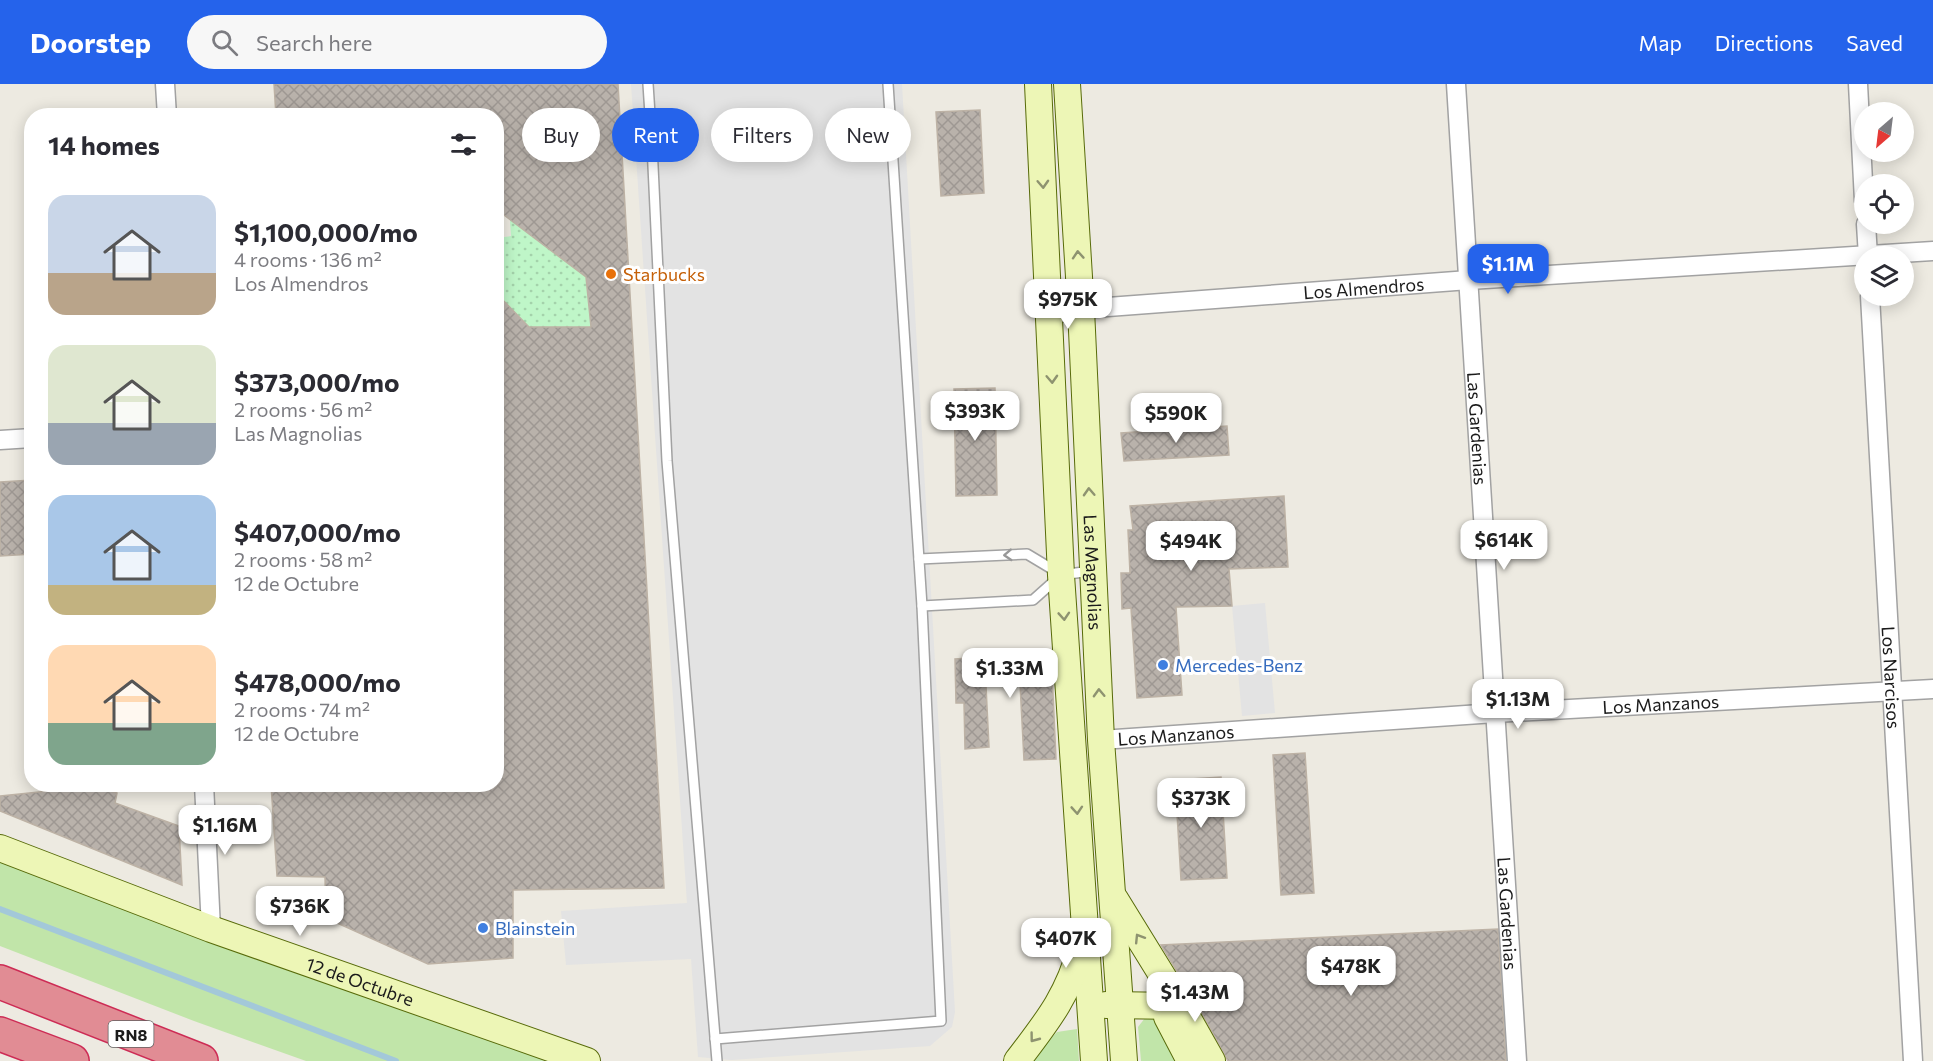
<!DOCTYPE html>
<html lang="en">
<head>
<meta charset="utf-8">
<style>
  :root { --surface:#fff; --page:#f7f7f7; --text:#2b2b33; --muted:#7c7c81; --accent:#2563eb }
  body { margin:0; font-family:Commissioner,sans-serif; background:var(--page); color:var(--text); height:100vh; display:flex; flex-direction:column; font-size:22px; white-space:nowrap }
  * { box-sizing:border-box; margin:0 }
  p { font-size:20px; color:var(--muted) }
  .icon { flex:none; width:33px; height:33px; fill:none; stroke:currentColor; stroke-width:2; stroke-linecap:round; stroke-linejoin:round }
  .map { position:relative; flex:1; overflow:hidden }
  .details { position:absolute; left:24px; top:24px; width:480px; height:684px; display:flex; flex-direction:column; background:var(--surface); border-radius:24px; box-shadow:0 3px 15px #0003 }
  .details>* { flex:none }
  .top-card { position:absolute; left:522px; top:24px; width:570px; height:54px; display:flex; gap:12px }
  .needle { width:39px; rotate:208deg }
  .controls { position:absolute; left:1854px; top:18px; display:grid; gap:12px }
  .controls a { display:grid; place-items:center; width:60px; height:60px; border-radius:50%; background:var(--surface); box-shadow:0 3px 15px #0003; font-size:30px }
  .price { position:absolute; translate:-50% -51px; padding:0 14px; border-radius:12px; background:#fff; color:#222; font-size:20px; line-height:39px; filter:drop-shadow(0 2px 3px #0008) }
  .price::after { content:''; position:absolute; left:50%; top:36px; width:18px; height:14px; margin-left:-9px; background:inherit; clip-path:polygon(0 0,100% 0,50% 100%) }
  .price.on { background:var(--accent); color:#fff }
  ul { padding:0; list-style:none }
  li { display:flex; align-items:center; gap:18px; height:150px; padding:0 24px }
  li span { display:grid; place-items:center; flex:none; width:168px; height:120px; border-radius:18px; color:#555 }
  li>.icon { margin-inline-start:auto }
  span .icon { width:72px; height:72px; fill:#fffc; stroke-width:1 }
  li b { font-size:26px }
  h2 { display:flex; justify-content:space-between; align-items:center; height:72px; padding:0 24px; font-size:26px }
  .tag { padding:0 21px; border-radius:27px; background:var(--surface); box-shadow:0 3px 15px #0003; font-size:21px; line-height:54px }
  .tag.on { background:var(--accent); color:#fff }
  header { display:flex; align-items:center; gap:36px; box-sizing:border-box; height:84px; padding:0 30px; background:var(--accent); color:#fff }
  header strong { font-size:28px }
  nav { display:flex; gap:33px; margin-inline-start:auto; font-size:21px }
  .search { width:420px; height:54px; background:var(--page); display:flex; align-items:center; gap:15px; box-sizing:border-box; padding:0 21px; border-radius:33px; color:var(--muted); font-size:22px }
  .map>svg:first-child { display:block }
</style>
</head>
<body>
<header>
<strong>Doorstep</strong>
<div class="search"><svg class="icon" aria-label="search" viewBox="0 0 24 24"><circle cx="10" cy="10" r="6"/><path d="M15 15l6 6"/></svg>Search here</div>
<nav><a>Map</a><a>Directions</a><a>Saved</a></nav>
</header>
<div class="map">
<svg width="1933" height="977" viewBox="0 0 1933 977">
  <defs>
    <pattern id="park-dots" width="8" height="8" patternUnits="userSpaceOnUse" patternTransform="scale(1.5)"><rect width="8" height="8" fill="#bff6c8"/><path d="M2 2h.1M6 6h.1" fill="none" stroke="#a4d2ab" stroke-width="1.8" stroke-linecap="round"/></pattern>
    <pattern id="building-cross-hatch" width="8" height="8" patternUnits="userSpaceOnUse" patternTransform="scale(1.5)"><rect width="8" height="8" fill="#b9b2ab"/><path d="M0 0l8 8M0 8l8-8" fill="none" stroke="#9e9893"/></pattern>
  </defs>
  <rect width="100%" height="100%" fill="#edeae1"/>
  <!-- grass -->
  <g fill="#c1e5a9">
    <path d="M 0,774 L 551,977 L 306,977 L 194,937 L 0,862 Z"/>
    <path d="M 1156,933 L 1179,977 L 1141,977 L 1138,943 L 1145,934 Z"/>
    <path d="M 1077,945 L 1079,977 L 1029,977 L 1057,948 Z"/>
  </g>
  <!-- park -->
  <path fill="url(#park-dots)" d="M 501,0 L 586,193 L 591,243 L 529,243 L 497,209 L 497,154 L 511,152 Z"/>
  <!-- parking -->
  <g fill="#e3e3e3">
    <path d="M 631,0 L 902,0 L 955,928 L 952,943 L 930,962 L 731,976 L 698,973 L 691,875 L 566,881 L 561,827 L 687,819 Z"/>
    <path d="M 1265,519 L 1275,629 L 1242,632 L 1232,522 Z"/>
  </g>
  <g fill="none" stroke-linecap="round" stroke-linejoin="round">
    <!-- stream -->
    <path stroke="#a3c8d9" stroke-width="6" d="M 0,825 L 396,977"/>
  </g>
  <!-- building -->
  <g fill="url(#building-cross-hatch)" stroke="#bdb2a5" stroke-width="1.5">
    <path d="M 274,0 L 618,0 L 664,804 L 513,806 L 513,874 L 428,880 L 326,834 L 325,793 L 277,792 L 271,700 L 496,700 L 496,209 L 529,243 L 591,243 L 586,193 L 496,125 L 496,32 L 276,32 Z"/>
    <path d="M 980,26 L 984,109 L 941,112 L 936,28 Z"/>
    <path d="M 995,304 L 997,411 L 956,412 L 954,305 Z"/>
    <path d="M 1227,342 L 1229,371 L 1124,377 L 1121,349 Z"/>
    <path d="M 32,396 L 32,470 L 0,472 L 0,398 Z"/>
    <path d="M 1284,412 L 1288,483 L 1229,485 L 1232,522 L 1176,523 L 1182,611 L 1137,614 L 1131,524 L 1122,525 L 1121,489 L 1130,489 L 1128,446 L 1133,446 L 1130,422 Z"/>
    <path d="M 1051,566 L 1056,675 L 1024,676 L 1020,600 L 986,602 L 989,663 L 965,665 L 964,619 L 956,619 L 955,575 L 984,573 L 985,578 L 1016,577 L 1016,567 Z"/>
    <path d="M 1305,669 L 1314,809 L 1281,811 L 1273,671 Z"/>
    <path d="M 1221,693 L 1227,794 L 1181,796 L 1175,696 Z"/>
    <path d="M 97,702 L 117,709 L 115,719 L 179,742 L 182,801 L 0,727 L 0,712 Z"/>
    <path d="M 1498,845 L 1506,977 L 1228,977 L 1194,915 L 1161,861 Z"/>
  </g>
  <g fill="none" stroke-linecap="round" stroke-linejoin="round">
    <defs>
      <g id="lane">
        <path d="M 648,0 L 652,61 L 667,377 L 717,977"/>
        <path d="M 919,475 L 1027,470 L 1057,488"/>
        <path d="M 922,522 L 1033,516 L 1061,491 L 1091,487"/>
        <path d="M 715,955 L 941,937 L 922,522 L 888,0"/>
      </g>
      <g id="street">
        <path d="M 165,0 L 167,32"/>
        <path id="s1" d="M 1456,0 L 1517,977"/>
        <path d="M 1858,0 L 1864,117"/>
        <path d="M 1866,140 L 1868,172"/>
        <path id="s2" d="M 1870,212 L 1913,977"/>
        <path id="s3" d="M 1049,231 L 1081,225 L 1469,196 L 1933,167"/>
        <path d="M 0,356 L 32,354"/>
        <path id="s4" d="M 1101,656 L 1495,629 L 1933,605"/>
        <path d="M 204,700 L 211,845"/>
      </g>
      <g id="secondary">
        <path d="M 1038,0 L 1061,491 L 1094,977"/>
        <path id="s5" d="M 1067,0 L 1081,225 L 1101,656 L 1124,977"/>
        <path id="s6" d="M 0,764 L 211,845 L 587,977"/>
        <path d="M 1115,815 L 1181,922 L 1212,977"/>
        <path d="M 1106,921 L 1181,922"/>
        <path d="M 1167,933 L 1190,977"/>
        <path d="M 1017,977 C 1046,939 1069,911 1081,863"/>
      </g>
      <g id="highway">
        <path d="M 0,898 L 201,977"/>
        <path d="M 0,950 L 72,977"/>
      </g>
    </defs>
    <!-- lane casing -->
    <use href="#lane" stroke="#a2a2a2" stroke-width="12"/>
    <!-- street casing -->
    <use href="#street" stroke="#a2a2a2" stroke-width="21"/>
    <!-- secondary casing -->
    <use href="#secondary" stroke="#586b0a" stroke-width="28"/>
    <!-- highway casing -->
    <use href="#highway" stroke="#cd2c55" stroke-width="36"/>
    <!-- lane -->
    <use href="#lane" stroke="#fff" stroke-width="9"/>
    <!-- street -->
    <use href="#street" stroke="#fff" stroke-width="18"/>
    <!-- secondary -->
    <use href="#secondary" stroke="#edf6b6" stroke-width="26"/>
    <!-- highway -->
    <use href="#highway" stroke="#e18c94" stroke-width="33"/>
  </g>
  <!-- one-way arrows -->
  <defs><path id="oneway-chevron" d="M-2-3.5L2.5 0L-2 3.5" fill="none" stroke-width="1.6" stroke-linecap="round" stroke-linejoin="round" transform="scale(1.5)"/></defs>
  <g stroke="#8e9370">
    <use href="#oneway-chevron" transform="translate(1043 100) rotate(87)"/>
    <use href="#oneway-chevron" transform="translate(1078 171) rotate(-94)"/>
    <use href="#oneway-chevron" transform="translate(1052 295) rotate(87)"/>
    <use href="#oneway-chevron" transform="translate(1089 408) rotate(-93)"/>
    <use href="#oneway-chevron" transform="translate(1064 532) rotate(86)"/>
    <use href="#oneway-chevron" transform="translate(1099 609) rotate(-92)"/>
    <use href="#oneway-chevron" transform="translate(1077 726) rotate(86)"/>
    <use href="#oneway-chevron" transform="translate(1139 854) rotate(-122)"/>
    <use href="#oneway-chevron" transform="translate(1034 954) rotate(127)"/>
  </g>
  <use stroke="#989898" href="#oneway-chevron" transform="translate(1008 471) rotate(177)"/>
  <!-- markers -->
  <circle fill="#e8710a" stroke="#fff" stroke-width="2" cx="611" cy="190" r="6"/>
  <g fill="#3f7fe0" stroke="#fff" stroke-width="2">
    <circle cx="1163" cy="581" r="6"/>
    <circle cx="483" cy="844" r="6"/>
  </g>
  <g text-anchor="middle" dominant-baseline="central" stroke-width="6" stroke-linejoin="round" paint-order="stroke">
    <!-- shield labels -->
    <rect fill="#fff" stroke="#5f5f5f" stroke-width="1.5" x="108.5" y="937" width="45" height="26" rx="4.5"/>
    <g font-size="16" font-weight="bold" fill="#1b1b1b">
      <text x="131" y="950">RN8</text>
    </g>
    <!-- food labels -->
    <g font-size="18" fill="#c56008" stroke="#fff" text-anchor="start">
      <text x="623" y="190">Starbucks</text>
    </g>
    <!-- street labels -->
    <g font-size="18" fill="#1b1b1b" stroke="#fff">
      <text stroke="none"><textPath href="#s3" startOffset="316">Los Almendros</textPath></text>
      <text stroke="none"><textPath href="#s1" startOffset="345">Las Gardenias</textPath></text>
      <text stroke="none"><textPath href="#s5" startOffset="489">Las Magnolias</textPath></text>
      <text stroke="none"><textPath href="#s2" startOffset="382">Los Narcisos</textPath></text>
      <text stroke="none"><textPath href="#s4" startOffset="561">Los Manzanos</textPath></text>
      <text stroke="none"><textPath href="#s4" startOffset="75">Los Manzanos</textPath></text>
      <text stroke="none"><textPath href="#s1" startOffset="831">Las Gardenias</textPath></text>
      <text stroke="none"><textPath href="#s6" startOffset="384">12 de Octubre</textPath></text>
    </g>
    <!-- shop labels -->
    <g font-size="18" fill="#366cbe" stroke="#fff" text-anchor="start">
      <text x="1175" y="581">Mercedes-Benz</text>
      <text x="495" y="844">Blainstein</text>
    </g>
  </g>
</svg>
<div class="controls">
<a><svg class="needle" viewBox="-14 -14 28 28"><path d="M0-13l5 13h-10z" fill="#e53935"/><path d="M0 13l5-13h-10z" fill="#7c7c81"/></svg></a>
<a><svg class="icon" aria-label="locate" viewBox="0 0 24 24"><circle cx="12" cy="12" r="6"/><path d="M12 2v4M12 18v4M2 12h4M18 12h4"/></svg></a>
<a><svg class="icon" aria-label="layers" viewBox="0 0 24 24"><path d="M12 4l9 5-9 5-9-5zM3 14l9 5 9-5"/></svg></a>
</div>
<b class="price on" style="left:1508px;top:211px">$1.1M</b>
<b class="price" style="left:1068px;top:246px">$975K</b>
<b class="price" style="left:975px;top:358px">$393K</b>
<b class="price" style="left:1176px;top:360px">$590K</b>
<b class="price" style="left:1504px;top:487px">$614K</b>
<b class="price" style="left:1191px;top:488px">$494K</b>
<b class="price" style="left:1010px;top:615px">$1.33M</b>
<b class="price" style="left:1518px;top:646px">$1.13M</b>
<b class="price" style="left:1201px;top:745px">$373K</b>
<b class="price" style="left:225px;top:772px">$1.16M</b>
<b class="price" style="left:300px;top:853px">$736K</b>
<b class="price" style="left:1066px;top:885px">$407K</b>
<b class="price" style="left:1351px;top:913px">$478K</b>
<b class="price" style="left:1195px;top:939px">$1.43M</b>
<div class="top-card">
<a class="tag">Buy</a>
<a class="tag on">Rent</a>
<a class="tag">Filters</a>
<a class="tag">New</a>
</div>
<section class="details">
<h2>14 homes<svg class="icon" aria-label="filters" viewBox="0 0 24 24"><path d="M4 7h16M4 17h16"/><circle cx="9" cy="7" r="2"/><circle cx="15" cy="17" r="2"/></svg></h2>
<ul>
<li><span style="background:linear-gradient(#c9d6e8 65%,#b9a48a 0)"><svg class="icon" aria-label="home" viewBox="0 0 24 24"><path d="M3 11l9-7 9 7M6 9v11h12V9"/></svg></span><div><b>$1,100,000/mo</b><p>4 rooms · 136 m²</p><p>Los Almendros</p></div></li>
<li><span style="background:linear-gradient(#dfe7d0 65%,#9aa5b1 0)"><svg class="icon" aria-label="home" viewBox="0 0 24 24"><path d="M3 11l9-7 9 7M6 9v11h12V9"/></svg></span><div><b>$373,000/mo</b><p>2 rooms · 56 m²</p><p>Las Magnolias</p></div></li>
<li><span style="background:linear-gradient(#a9c7e8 75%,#c2b280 0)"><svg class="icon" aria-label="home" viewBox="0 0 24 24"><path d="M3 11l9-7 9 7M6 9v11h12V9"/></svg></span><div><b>$407,000/mo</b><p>2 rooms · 58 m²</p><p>12 de Octubre</p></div></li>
<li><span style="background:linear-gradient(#ffd9b3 65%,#7fa58c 0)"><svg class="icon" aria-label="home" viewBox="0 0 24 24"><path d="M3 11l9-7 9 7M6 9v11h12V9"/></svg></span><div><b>$478,000/mo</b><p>2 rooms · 74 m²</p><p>12 de Octubre</p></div></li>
</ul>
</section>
</div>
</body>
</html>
